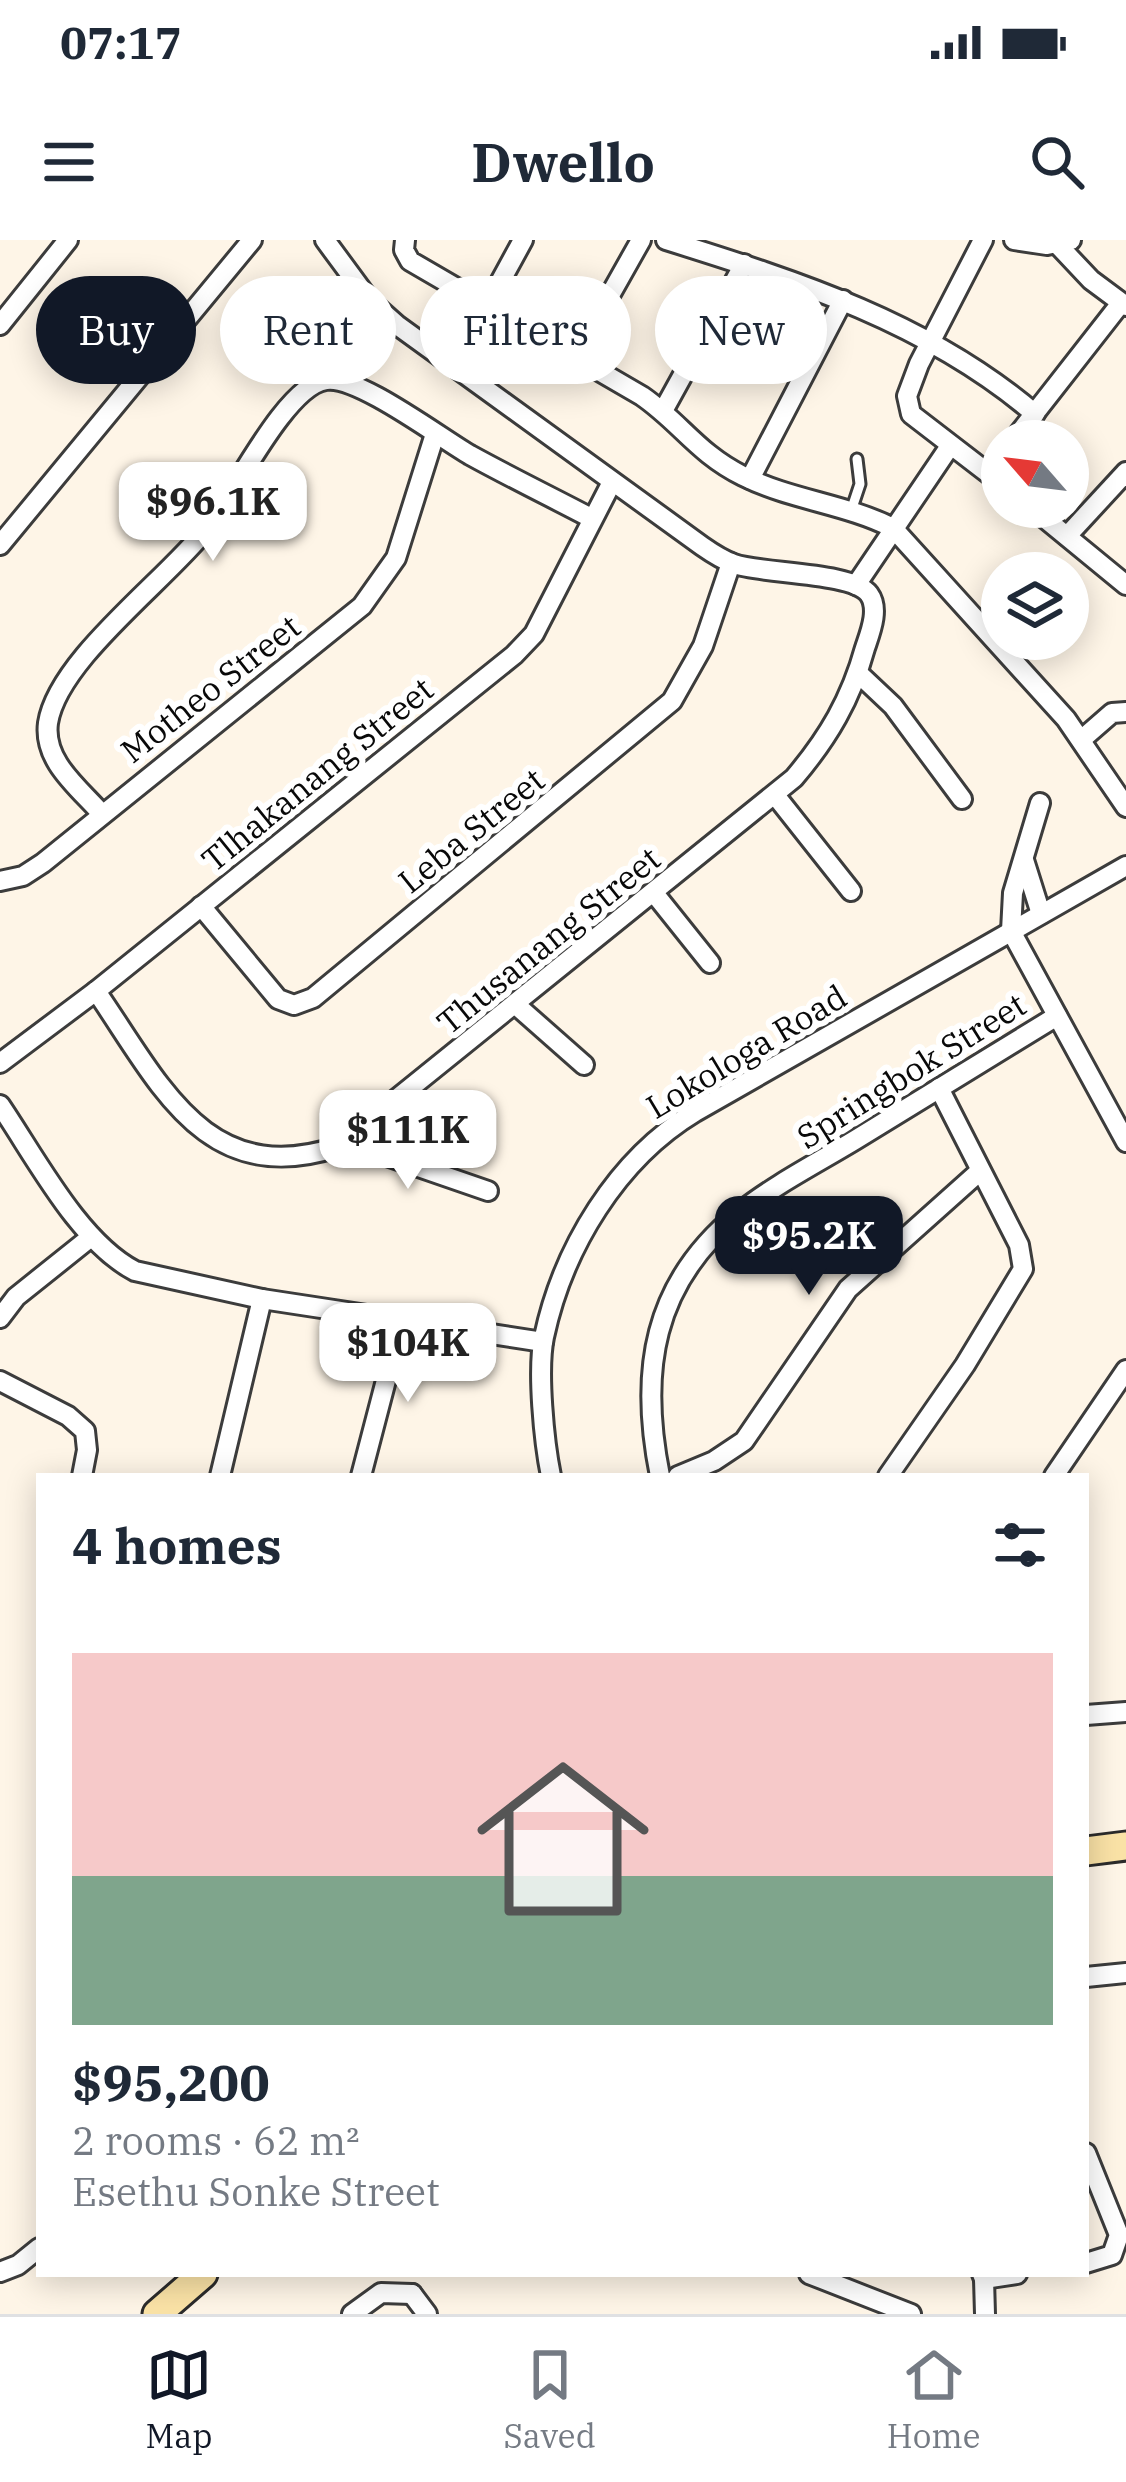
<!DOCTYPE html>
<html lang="en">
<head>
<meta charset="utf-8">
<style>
  :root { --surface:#fff; --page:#f2f2f3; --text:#1f2937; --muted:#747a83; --line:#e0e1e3; --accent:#111827 }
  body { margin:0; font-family:"IBM Plex Serif",serif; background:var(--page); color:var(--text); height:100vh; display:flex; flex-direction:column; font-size:45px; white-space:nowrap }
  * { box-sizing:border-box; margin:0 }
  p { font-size:39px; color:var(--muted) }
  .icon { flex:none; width:66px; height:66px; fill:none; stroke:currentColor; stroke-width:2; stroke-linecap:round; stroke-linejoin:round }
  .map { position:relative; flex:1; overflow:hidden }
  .sheet { position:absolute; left:36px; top:1233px; width:1053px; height:804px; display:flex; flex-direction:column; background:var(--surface); border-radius:0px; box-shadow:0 6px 30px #0003 }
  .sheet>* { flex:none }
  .banner { position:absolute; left:36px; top:36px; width:1056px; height:108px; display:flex; gap:24px }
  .needle { width:78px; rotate:298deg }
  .controls { position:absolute; left:981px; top:180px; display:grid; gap:24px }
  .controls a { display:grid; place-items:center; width:108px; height:108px; border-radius:50%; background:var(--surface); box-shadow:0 6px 30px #0003; font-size:60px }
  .price { position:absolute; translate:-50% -102px; padding:0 27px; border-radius:24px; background:#fff; color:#222; font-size:39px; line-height:78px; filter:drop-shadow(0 3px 6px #0008) }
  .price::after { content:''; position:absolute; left:50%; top:72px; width:36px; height:27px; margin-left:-18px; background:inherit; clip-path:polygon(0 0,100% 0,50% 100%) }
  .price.active { background:var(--accent); color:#fff }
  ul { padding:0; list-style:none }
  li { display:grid; align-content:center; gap:24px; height:636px; padding:0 36px }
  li+li { border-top:3px solid var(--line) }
  li span { display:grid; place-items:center; height:372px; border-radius:0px; color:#555 }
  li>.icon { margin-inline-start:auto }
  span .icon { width:216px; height:216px; fill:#fffc; stroke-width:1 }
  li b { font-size:51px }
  h2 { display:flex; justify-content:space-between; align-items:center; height:144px; padding:0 36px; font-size:51px }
  .pill { padding:0 42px; border-radius:54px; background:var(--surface); box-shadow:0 6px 30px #0003; font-size:42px; line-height:108px }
  .pill.active { background:var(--accent); color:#fff }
  .status { display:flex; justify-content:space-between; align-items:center; height:84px; padding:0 60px; background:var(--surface); direction:ltr }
  .status svg { height:33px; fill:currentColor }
  header { display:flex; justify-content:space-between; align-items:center; height:156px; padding:0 36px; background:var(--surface); font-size:54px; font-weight:800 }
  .tab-bar { display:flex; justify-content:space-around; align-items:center; height:168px; border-top:3px solid var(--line); background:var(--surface); font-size:33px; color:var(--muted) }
  .tab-bar a { display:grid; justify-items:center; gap:6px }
  .tab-bar .active { color:var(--accent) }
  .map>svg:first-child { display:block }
</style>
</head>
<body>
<div class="status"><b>07:17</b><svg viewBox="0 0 49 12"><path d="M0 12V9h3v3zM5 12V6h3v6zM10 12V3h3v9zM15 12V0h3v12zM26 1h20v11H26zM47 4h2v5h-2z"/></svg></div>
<header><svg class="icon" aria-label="menu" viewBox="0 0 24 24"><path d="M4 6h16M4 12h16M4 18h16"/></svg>Dwello<svg class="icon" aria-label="search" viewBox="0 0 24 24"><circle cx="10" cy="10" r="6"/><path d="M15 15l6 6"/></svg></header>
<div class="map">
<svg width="1126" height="2074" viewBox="0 0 1126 2074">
  <rect width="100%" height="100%" fill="#fef5e7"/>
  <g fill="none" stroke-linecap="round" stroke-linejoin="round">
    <defs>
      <path id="lane" d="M 851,271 L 860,244 L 857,219"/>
      <g id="street">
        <path d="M 405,0 L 404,10 L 410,21 L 642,156 C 681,183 697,213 743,236 C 791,260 846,264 893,288 L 1066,479 L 1126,567"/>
        <path d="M 666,0 C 797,41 929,83 1035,174"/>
        <path d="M 983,0 L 919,124 L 907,156 L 911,174 L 1002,244"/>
        <path d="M 1014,0 L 1047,5 L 1071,0"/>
        <path d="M 1058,5 L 1091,40 L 1126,66"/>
        <path d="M 487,66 L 523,0"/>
        <path d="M 0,85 L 68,0"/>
        <path d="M 574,119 L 641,0"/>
        <path d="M 663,171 L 744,24"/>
        <path d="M 1013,201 L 1121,63"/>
        <path d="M 750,239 L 843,60"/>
        <path d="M 1031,267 L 1126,345"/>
        <path d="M 1067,296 L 1126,232"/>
        <path d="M 0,305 L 252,0"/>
        <path d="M 856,345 L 950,206"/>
        <path d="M 858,433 L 893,466 L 962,559"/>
        <path d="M 1081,500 L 1112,473 L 1126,472"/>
        <path d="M 775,555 L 851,651"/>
        <path d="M 1040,563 L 1013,653 L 1011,691 L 1126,902"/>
        <path d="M 101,573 C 78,547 43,521 48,483 C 58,419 167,340 208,287 C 234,254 285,146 326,140 C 357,135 439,197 470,215 C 510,237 551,257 591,278"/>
        <path d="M 1024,620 L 1041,674"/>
        <path d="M 0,641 L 23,636 L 43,623 L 362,366 L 396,318 L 435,194"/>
        <path d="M 654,653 L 710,723"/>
        <path d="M 201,666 L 278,759 L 294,765 L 313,758 L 672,461 L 703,406 L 731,323"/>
        <path d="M 96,751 C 159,842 205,950 337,907 L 794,538 C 828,498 851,459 865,408 C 870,393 880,369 869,354 C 853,332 763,334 734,324 C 723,320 712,313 702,306 L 397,85 L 370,61 L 325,0"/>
        <path d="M 516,765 L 584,825"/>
        <path d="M 0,823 L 96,751 L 514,415 L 534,394 L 612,242"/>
        <path d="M 0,865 C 36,918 79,1002 135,1031 L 262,1059 L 543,1102"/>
        <path d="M 346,902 L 488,951"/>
        <path d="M 0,1078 L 16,1057 L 91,997"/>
        <path d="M 0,1141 L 68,1176 L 85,1191 L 87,1210 L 82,1236"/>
        <path d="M 220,1236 L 262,1059"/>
        <path d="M 361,1236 L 402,1079"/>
        <path d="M 551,1236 C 544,1202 537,1130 544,1097 C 563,1008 617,919 695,872 L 1126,626"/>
        <path d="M 660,1236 C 639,1132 652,1043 739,973 C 774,945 817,923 855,900 C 922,859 990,817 1057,776"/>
        <path d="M 678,1236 L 714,1221 L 744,1201 L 848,1049 L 980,931"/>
        <path d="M 888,1236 L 965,1125 L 1023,1029 L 1019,1005 L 939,848"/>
        <path d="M 1054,1236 L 1126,1130"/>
        <path d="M 1086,1475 L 1126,1472"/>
        <path d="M 1086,1737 L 1126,1733"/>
        <path d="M 1086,1913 L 1119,1995 L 1112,2015 L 1086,2023"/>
        <path d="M 0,2032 L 18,2025 L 39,2008"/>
        <path d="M 809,2034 L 911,2074"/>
        <path d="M 982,2034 L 984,2039 L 1017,2034"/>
        <path d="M 984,2039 L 985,2074"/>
        <path d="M 412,2054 L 427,2074"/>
        <path d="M 352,2074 L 381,2053 L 412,2054"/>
      </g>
      <g id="secondary">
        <path d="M 1086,1611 L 1126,1606"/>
        <path d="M 157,2074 L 203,2034"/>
      </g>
    </defs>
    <!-- lane casing -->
    <use href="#lane" stroke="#3c3c3c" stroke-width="15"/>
    <!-- street casing -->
    <use href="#street" stroke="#3c3c3c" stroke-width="24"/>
    <!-- secondary casing -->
    <use href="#secondary" stroke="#2b2b2b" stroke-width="33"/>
    <!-- lane -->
    <use href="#lane" stroke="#fff" stroke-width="9"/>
    <!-- street -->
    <use href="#street" stroke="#fff" stroke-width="18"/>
    <!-- secondary -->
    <use href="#secondary" stroke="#fae2a6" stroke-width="27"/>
  </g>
  <g text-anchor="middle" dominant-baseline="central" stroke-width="12" stroke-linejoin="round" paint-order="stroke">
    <!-- street labels -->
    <g font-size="33" fill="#090909" stroke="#fff">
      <text transform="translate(210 448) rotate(-38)">Motheo Street</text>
      <text transform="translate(317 534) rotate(-39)">Tlhakanang Street</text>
      <text transform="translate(471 590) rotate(-39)">Leba Street</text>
      <text transform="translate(548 700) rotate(-39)">Thusanang Street</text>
      <text transform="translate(746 811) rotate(-31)">Lokologa Road</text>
      <text transform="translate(911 830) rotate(-32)">Springbok Street</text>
    </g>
  </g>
</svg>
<div class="controls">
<a><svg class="needle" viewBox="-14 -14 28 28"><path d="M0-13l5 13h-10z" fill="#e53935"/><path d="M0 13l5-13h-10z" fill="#747a83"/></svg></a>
<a><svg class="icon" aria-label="layers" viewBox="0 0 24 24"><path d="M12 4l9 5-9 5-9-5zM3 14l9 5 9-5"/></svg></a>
</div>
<b class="price" style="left:213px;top:324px">$96.1K</b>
<b class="price" style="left:408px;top:952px">$111K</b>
<b class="price active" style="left:809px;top:1058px">$95.2K</b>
<b class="price" style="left:408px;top:1165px">$104K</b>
<div class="banner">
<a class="pill active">Buy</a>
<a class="pill">Rent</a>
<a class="pill">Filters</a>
<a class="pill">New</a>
</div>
<section class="sheet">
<h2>4 homes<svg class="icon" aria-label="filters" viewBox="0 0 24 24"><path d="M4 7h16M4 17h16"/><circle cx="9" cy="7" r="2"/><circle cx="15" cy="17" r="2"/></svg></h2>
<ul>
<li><span style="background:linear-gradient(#f6c9c9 60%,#7fa58c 0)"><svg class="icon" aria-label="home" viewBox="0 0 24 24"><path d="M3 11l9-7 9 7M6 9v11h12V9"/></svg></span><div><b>$95,200</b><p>2 rooms · 62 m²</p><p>Esethu Sonke Street</p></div></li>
</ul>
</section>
</div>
<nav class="tab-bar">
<a class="active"><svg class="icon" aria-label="map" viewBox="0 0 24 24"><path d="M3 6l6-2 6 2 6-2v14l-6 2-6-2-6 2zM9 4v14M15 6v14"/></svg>Map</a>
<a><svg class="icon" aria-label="saved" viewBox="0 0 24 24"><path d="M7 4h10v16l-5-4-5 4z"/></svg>Saved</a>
<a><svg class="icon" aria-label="home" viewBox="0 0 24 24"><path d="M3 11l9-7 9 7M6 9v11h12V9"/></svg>Home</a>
</nav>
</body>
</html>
